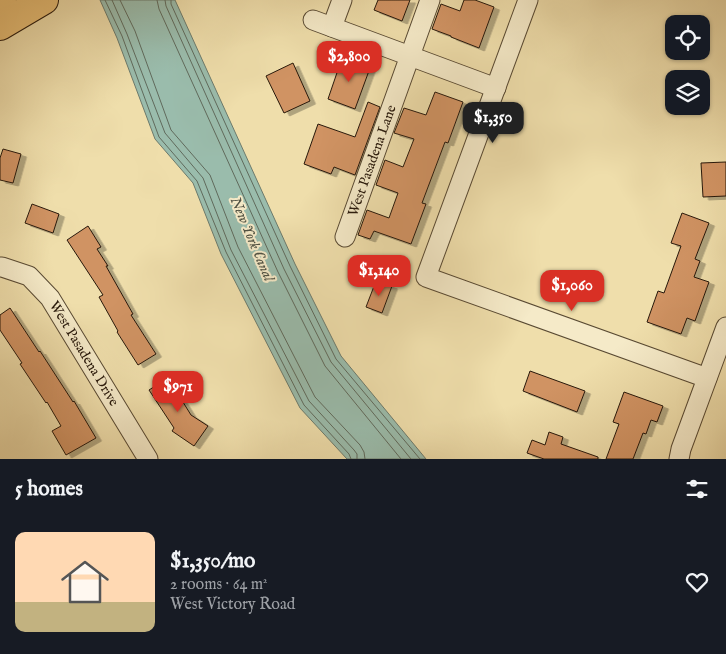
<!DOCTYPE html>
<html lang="en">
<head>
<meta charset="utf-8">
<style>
  :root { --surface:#171b24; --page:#20242c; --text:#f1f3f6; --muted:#9ea1a6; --accent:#d93025 }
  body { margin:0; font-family:"IM FELL English",serif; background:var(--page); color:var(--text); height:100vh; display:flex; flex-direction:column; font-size:19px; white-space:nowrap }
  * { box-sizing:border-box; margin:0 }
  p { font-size:16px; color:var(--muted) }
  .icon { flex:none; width:28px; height:28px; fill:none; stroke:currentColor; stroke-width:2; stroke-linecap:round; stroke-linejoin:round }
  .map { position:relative; height:459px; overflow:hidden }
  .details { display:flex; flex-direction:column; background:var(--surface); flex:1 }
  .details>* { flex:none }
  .controls { position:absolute; left:665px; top:15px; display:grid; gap:10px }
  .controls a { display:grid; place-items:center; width:45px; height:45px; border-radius:10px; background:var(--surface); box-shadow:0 1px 4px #0004; font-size:25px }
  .price { position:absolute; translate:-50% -42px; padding:0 11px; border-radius:10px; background:var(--accent); color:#fff; font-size:16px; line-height:32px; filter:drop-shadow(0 1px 2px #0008) }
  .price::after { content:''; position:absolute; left:50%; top:30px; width:15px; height:11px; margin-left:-8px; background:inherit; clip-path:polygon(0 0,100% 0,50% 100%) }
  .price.current { background:#222; color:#fff }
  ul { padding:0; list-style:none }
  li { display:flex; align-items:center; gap:15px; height:125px; padding:0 15px }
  li span { display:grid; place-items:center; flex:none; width:140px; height:100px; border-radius:10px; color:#555 }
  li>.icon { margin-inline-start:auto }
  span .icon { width:60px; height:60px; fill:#fffc; stroke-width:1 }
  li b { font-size:21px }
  h2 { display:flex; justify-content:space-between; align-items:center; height:60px; padding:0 15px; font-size:21px }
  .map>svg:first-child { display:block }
</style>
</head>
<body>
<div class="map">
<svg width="726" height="459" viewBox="0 0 726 459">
  <defs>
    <filter id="shadow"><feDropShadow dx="5.5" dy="3" stdDeviation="0" flood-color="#0004"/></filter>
  </defs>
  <rect width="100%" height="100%" fill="#efdeab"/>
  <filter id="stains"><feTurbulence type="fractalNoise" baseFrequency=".004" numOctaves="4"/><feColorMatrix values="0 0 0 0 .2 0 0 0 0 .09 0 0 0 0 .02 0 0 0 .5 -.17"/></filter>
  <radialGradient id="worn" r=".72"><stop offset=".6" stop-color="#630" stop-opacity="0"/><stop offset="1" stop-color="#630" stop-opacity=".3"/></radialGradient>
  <!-- water -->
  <path fill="#9abcac" stroke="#6c7a6c" d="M 100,0 L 175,0 L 295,264 L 341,356 L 426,459 L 347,459 L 300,408 L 221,254 L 193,183 L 155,139 L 117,38 Z"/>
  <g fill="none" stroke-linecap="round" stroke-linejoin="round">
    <!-- shore -->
    <g stroke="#606a5c" stroke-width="1">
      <path d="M 105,0 L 122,36 L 159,137 L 197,181 L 226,252 L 304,405 L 349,454 L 351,459"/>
      <path d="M 112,0 L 127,34 L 165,133 L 203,178 L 231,250 L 309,401 L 354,450 L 357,454 L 357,459"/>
      <path d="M 120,0 L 135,31 L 171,130 L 210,175 L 238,247 L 315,397 L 360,445 L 364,452 L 365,459"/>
      <path d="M 157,0 L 159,9 L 278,272 L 325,366 L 401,459"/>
      <path d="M 165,0 L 166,6 L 284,269 L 331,362 L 411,459"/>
      <path d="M 171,0 L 171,4 L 290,266 L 336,359 L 420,459"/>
    </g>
  </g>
  <!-- building -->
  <g fill="#d09363" stroke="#27180b" filter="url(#shadow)">
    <path d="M 378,0 L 410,0 L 402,21 L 374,10 Z"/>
    <path d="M 464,0 L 475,0 L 494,7 L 479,48 L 451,37 L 451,36 L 432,29 L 441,4 L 460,11 Z"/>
    <path d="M 342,58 L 370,68 L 355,109 L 328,99 Z"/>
    <path d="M 293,63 L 310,101 L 284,113 L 266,76 Z"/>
    <path d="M 435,92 L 463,102 L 448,143 L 445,142 L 422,203 L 426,204 L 411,244 L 374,231 L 370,239 L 358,235 L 367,210 L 389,218 L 398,193 L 376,185 L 385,160 L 403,167 L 414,139 L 394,133 L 404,108 L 426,115 Z"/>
    <path d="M 368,102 L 380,107 L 355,175 L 334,167 L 331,174 L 304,164 L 318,124 L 355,137 Z"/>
    <path d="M 3,149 L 21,154 L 13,183 L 0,180 L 0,158 Z"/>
    <path d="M 726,162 L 726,196 L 703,197 L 701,163 Z"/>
    <path d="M 32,204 L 59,214 L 53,233 L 25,223 Z"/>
    <path d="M 682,213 L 709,223 L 695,259 L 700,261 L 694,277 L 709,282 L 695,321 L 687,318 L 681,334 L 647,322 L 658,291 L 664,293 L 681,246 L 671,243 Z"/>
    <path d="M 88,226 L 101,247 L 97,249 L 108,266 L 106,266 L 133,314 L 131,315 L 156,354 L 138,365 L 117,332 L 118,331 L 99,297 L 103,295 L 67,240 Z"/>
    <path d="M 376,281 L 392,286 L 382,313 L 366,307 Z"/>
    <path d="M 10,308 L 39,352 L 40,351 L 73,402 L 74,401 L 96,438 L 66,455 L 52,431 L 61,426 L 47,402 L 46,403 L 20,364 L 22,363 L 0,330 L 0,315 Z"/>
    <path d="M 530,371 L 585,391 L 577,412 L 523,391 Z"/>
    <path d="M 168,378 L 191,415 L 208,426 L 194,446 L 172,431 L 174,428 L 149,390 Z"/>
    <path d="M 624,392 L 663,406 L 657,422 L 651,420 L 646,434 L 643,433 L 633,459 L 606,459 L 619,424 L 613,422 Z"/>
    <path d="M 549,432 L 563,437 L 561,444 L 598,457 L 598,459 L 544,459 L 527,453 L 532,440 L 545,445 Z"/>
  </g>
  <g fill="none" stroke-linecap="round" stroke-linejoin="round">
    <defs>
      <g id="minor">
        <path d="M 528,0 L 426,277 L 707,378"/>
        <path d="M 313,20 L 496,88"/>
        <path d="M 332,27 L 342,0"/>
        <path id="s1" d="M 345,237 L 430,0"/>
        <path id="s2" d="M 0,267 L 2,267 L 29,276 L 50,298 L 148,459"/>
        <path d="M 679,459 L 681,449 L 726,327"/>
      </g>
      <g id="motorway">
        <path d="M 0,2 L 2,0"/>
        <path d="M 0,26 L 44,0"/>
      </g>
    </defs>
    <!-- minor casing -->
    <use href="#minor" stroke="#594a33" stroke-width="21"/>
    <!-- motorway casing -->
    <use href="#motorway" stroke="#27180b" stroke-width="30"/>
    <!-- minor -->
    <use href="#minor" stroke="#f5eac8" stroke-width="19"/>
    <!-- motorway -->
    <use href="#motorway" stroke="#e8bf76" stroke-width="28"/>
  </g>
  <g text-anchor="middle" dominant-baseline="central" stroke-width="4" stroke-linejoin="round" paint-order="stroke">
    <!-- street labels -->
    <g font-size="14" fill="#27180b" stroke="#f5eac8">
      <text stroke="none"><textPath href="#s1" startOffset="81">West Pasadena Lane</textPath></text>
      <text stroke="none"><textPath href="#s2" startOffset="126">West Pasadena Drive</textPath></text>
    </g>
    <!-- water labels -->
    <g font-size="15" font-style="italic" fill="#4f5143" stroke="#f5eac8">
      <text transform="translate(252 239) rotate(67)">New York Canal</text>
    </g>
  </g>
  <rect width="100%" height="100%" filter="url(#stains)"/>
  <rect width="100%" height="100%" fill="url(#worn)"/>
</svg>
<div class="controls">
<a><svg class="icon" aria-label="locate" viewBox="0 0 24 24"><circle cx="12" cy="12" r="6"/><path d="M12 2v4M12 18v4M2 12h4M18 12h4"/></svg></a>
<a><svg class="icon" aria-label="layers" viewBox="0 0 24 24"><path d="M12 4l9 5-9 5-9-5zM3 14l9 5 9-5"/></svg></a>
</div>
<b class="price" style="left:349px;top:83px">$2,800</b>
<b class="price current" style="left:493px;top:144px">$1,350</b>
<b class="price" style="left:379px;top:297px">$1,140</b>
<b class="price" style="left:572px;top:312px">$1,060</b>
<b class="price" style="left:178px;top:413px">$971</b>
</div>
<section class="details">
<h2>5 homes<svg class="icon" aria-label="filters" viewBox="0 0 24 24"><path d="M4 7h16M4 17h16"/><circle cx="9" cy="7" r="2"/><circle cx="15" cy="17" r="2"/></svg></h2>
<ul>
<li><span style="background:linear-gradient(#ffd9b3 70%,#c2b280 0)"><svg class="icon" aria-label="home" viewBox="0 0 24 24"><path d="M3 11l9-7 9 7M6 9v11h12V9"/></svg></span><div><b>$1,350/mo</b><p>2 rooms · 64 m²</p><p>West Victory Road</p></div><svg class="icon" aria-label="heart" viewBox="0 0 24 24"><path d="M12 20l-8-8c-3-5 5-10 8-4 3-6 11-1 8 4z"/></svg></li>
</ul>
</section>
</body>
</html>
